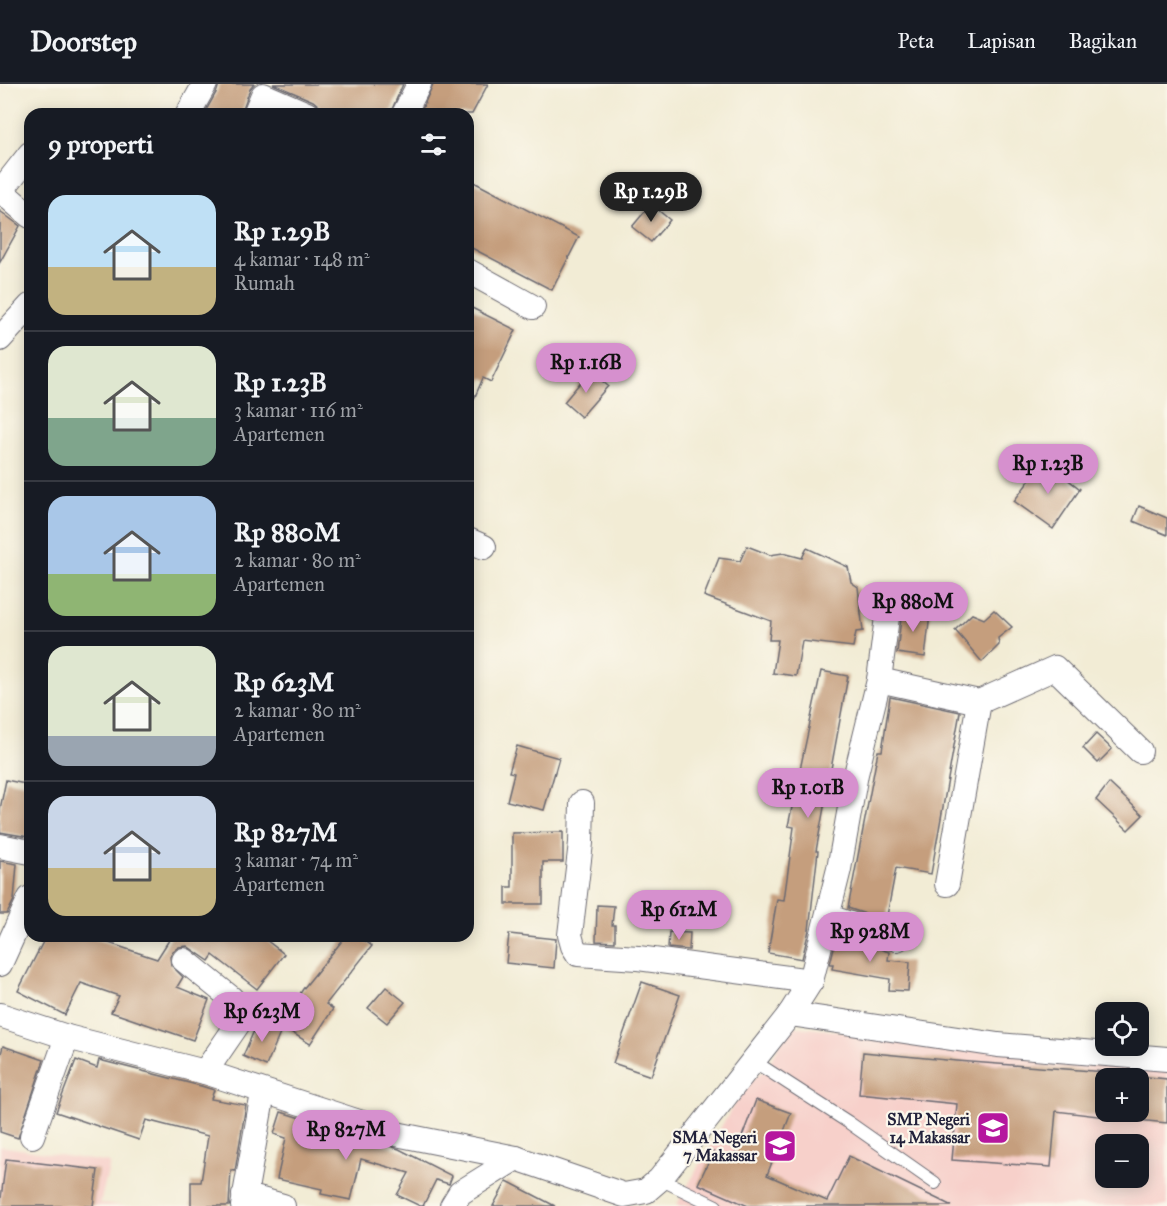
<!DOCTYPE html>
<html lang="id">
<head>
<meta charset="utf-8">
<style>
  :root { --surface:#171b24; --page:#20242c; --text:#f1f3f6; --muted:#9ea1a6; --line:#363941; --accent:#d690ce }
  body { margin:0; font-family:"IM FELL Great Primer",serif; background:var(--page); color:var(--text); height:100vh; display:flex; flex-direction:column; font-size:22px; white-space:nowrap }
  * { box-sizing:border-box; margin:0 }
  p { font-size:20px; color:var(--muted) }
  .icon { flex:none; width:33px; height:33px; fill:none; stroke:currentColor; stroke-width:2; stroke-linecap:round; stroke-linejoin:round }
  .map { position:relative; flex:1; overflow:hidden }
  .sheet { position:absolute; left:24px; top:24px; width:450px; height:834px; display:flex; flex-direction:column; background:var(--surface); border-radius:18px; box-shadow:0 3px 15px #0003 }
  .sheet>* { flex:none }
  .tools { position:absolute; left:1095px; top:918px; display:grid; gap:12px }
  .tools a { display:grid; place-items:center; width:54px; height:54px; border-radius:12px; background:var(--surface); box-shadow:0 3px 15px #0003; font-size:30px }
  .price { position:absolute; translate:-50% -51px; padding:0 14px; border-radius:21px; background:var(--accent); color:#111; font-size:20px; line-height:39px; filter:drop-shadow(0 2px 3px #0008) }
  .price::after { content:''; position:absolute; left:50%; top:36px; width:18px; height:14px; margin-left:-9px; background:inherit; clip-path:polygon(0 0,100% 0,50% 100%) }
  .price.selected { background:#222; color:#fff }
  ul { padding:0; list-style:none }
  li { display:flex; align-items:center; gap:18px; height:150px; padding:0 24px }
  li+li { border-top:2px solid var(--line) }
  li span { display:grid; place-items:center; flex:none; width:168px; height:120px; border-radius:18px; color:#555 }
  li>.icon { margin-inline-start:auto }
  span .icon { width:72px; height:72px; fill:#fffc; stroke-width:1 }
  li b { font-size:26px }
  h2 { display:flex; justify-content:space-between; align-items:center; height:72px; padding:0 24px; font-size:26px }
  header { display:flex; align-items:center; gap:36px; box-sizing:border-box; height:84px; padding:0 30px; background:var(--surface); border-bottom:2px solid var(--line) }
  header strong { font-size:28px }
  nav { display:flex; gap:33px; margin-inline-start:auto; font-size:21px }
  .map>svg:first-child { display:block }
</style>
</head>
<body>
<header>
<strong>Doorstep</strong>
<nav><a>Peta</a><a>Lapisan</a><a>Bagikan</a></nav>
</header>
<div class="map">
<svg width="1167" height="1122" viewBox="0 0 1167 1122">
  <rect width="100%" height="100%" fill="#fbf7ec"/>
  <filter id="ink" filterUnits="userSpaceOnUse"><feTurbulence type="fractalNoise" baseFrequency=".0167" numOctaves="2"/><feDisplacementMap in="SourceGraphic" scale="12" xChannelSelector="R" yChannelSelector="G"/><feConvolveMatrix kernelMatrix="1 2 1 2 8 2 1 2 1" color-interpolation-filters="sRGB"/></filter>
  <filter id="wash" filterUnits="userSpaceOnUse"><feTurbulence type="fractalNoise" baseFrequency=".008" numOctaves="4" result="noise"/><feDisplacementMap in="SourceGraphic" scale="24" xChannelSelector="R" yChannelSelector="G"/><feGaussianBlur stdDeviation="1.35" result="paint"/><feColorMatrix in="noise" values="0 0 0 0 0 0 0 0 0 0 0 0 0 0 0 0 0 1.4 0 .05"/><feComposite in="paint" operator="in"/></filter>
  <g filter="url(#wash)">
    <rect width="100%" height="100%" fill="#f2ecd5"/>
    <!-- built -->
    <g fill="#f7d0ca" fill-rule="evenodd">
      <path d="M 790,942 L 1167,982 L 1167,1122 L 676,1122 L 744,1003 L 766,985 ZM 1106,994 L 1138,994 L 1138,1028 L 1106,1028 ZM 1106,1060 L 1138,1060 L 1138,1094 L 1106,1094 Z"/>
      <path d="M 0,1062 L 110,1079 L 100,1119 L 124,1122 L 0,1122 Z"/>
    </g>
    <g id="blocks">
      <!-- building -->
      <g fill="#c59e7d">
        <path d="M 219,0 L 254,0 L 250,5 L 241,30 L 204,30 L 217,7 Z"/>
        <path d="M 273,0 L 403,0 L 390,30 L 321,30 L 319,22 L 313,17 Z"/>
        <path d="M 433,0 L 488,0 L 472,30 L 420,30 Z"/>
        <path d="M 468,95 L 579,153 L 552,206 L 468,162 Z"/>
        <path d="M 651,120 L 670,136 L 651,158 L 632,143 Z"/>
        <path d="M 0,127 L 20,142 L 0,178 Z"/>
        <path d="M 468,222 L 516,246 L 491,298 L 483,294 L 468,329 Z"/>
        <path d="M 590,287 L 608,302 L 581,333 L 564,318 Z"/>
        <path d="M 1044,377 L 1080,405 L 1053,445 L 1014,417 Z"/>
        <path d="M 1139,422 L 1167,434 L 1167,451 L 1133,437 Z"/>
        <path d="M 747,462 L 770,471 L 783,469 L 802,474 L 807,464 L 848,483 L 851,498 L 858,503 L 863,547 L 856,548 L 853,563 L 802,557 L 796,592 L 773,589 L 778,556 L 769,556 L 771,537 L 704,512 L 719,474 L 740,477 Z"/>
        <path d="M 899,526 L 930,530 L 925,573 L 897,569 L 901,535 Z"/>
        <path d="M 994,526 L 1012,543 L 998,554 L 999,561 L 982,578 L 955,546 L 972,530 L 984,535 Z"/>
        <path d="M 821,587 L 848,592 L 816,767 L 818,767 L 809,846 L 802,875 L 768,869 L 777,815 L 784,816 L 794,743 L 788,742 Z"/>
        <path d="M 890,613 L 960,628 L 931,790 L 896,784 L 886,837 L 848,824 L 878,667 L 882,667 Z"/>
        <path d="M 1096,650 L 1112,665 L 1098,679 L 1083,664 Z"/>
        <path d="M 517,662 L 559,674 L 544,726 L 507,717 L 514,689 L 509,688 Z"/>
        <path d="M 6,696 L 30,701 L 29,753 L 0,748 L 0,725 Z"/>
        <path d="M 1109,699 L 1143,731 L 1128,746 L 1096,716 Z"/>
        <path d="M 563,748 L 563,778 L 543,778 L 543,820 L 506,820 L 506,803 L 512,803 L 512,749 Z"/>
        <path d="M 0,777 L 17,780 L 14,816 L 7,830 L 0,830 Z"/>
        <path d="M 597,821 L 614,822 L 612,841 L 615,841 L 615,858 L 596,857 Z"/>
        <path d="M 669,848 L 690,849 L 689,866 L 668,864 Z"/>
        <path d="M 509,850 L 556,855 L 554,884 L 506,879 Z"/>
        <path d="M 837,851 L 889,868 L 888,876 L 910,878 L 908,907 L 889,906 L 890,895 L 832,885 L 833,880 L 830,880 Z"/>
        <path d="M 46,852 L 88,852 L 157,875 L 171,853 L 169,852 L 261,852 L 284,870 L 257,905 L 213,871 L 209,877 L 187,862 L 179,863 L 173,867 L 170,873 L 171,881 L 183,893 L 177,903 L 209,916 L 193,956 L 111,928 L 119,912 L 81,899 L 65,931 L 18,907 Z"/>
        <path d="M 346,852 L 358,852 L 372,862 L 326,920 L 333,925 L 310,960 L 280,941 L 303,905 Z"/>
        <path d="M 642,898 L 680,911 L 651,992 L 613,979 Z"/>
        <path d="M 386,903 L 405,918 L 387,939 L 368,924 Z"/>
        <path d="M 259,935 L 282,945 L 266,982 L 243,972 Z"/>
        <path d="M 3,962 L 44,976 L 18,1054 L 0,1048 L 0,973 Z"/>
        <path d="M 863,968 L 957,977 L 1106,988 L 1106,1033 L 1056,1027 L 1051,1083 L 952,1076 L 957,1020 L 859,1010 Z"/>
        <path d="M 76,976 L 97,984 L 99,976 L 201,1002 L 214,1006 L 211,1015 L 246,1021 L 235,1087 L 231,1086 L 229,1122 L 191,1122 L 191,1098 L 201,1098 L 208,1052 L 146,1036 L 139,1056 L 56,1028 Z"/>
        <path d="M 1138,992 L 1167,995 L 1167,1039 L 1138,1036 Z"/>
        <path d="M 756,1016 L 791,1029 L 767,1091 L 827,1117 L 849,1072 L 952,1122 L 748,1122 L 698,1100 L 713,1068 L 733,1076 Z"/>
        <path d="M 281,1028 L 399,1065 L 452,1092 L 449,1100 L 436,1096 L 423,1122 L 420,1122 L 397,1111 L 409,1089 L 361,1075 L 351,1116 L 321,1110 L 322,1105 L 277,1095 L 286,1054 L 274,1050 Z"/>
        <path d="M 6,1075 L 98,1086 L 93,1122 L 0,1122 Z"/>
        <path d="M 507,1097 L 555,1122 L 493,1122 Z"/>
      </g>
    </g>
  </g>
  <g filter="url(#ink)">
    <use href="#blocks" fill-opacity="0" stroke="#6b6971" stroke-width="1.5"/>
    <g fill="none" stroke-linecap="round" stroke-linejoin="round">
      <defs>
        <g id="lane">
          <path d="M 752,976 L 848,1038 L 935,1099"/>
          <path d="M 660,1095 L 716,1122"/>
        </g>
        <g id="street">
          <path d="M 188,30 L 205,0"/>
          <path d="M 255,30 L 263,11 L 307,30"/>
          <path d="M 404,30 L 419,0"/>
          <path d="M 0,106 L 30,132"/>
          <path d="M 1,107 L 30,70"/>
          <path d="M 468,187 L 533,223"/>
          <path d="M 0,255 L 30,222"/>
          <path d="M 468,456 L 484,463"/>
          <path d="M 879,596 L 979,618 L 1055,584 L 1140,667"/>
          <path d="M 582,719 L 581,759 L 570,851 L 573,862 L 578,870 L 638,874 L 811,897"/>
          <path d="M 0,762 L 30,768"/>
          <path d="M 947,800 L 979,618"/>
          <path d="M 828,833 L 897,855"/>
          <path d="M 184,876 L 231,914 L 241,929 L 240,937 L 205,988"/>
          <path d="M 0,880 L 30,814"/>
          <path d="M 790,930 L 998,961 L 1167,975"/>
          <path d="M 0,931 L 67,953 L 205,988 L 396,1050 L 516,1074 L 624,1111 L 646,1107 L 660,1095 L 790,930 L 811,897 L 839,785 L 856,690 L 879,596 L 887,533"/>
          <path d="M 32,1052 L 67,953"/>
          <path d="M 244,1111 L 283,1122"/>
          <path d="M 243,1122 L 263,1009"/>
          <path d="M 452,1122 L 460,1109 L 516,1074"/>
        </g>
      </defs>
      <!-- lane casing -->
      <use href="#lane" stroke="#6b6971" stroke-width="14"/>
      <!-- street casing -->
      <use href="#street" stroke="#6b6971" stroke-width="26"/>
      <!-- lane -->
      <use href="#lane" stroke="#fff" stroke-width="12"/>
      <!-- street -->
      <use href="#street" stroke="#fff" stroke-width="24"/>
    </g>
  </g>
  <!-- icons -->
  <defs>
    <symbol id="school-square" viewBox="-11 -11 22 22"><rect x="-9" y="-9" width="18" height="18" rx="4" fill="#b5179e" stroke="#fbf7ec"/><path d="M0-5L7-2L0 1L-7-2ZM-4 1L0 2.5L4 1V4Q0 6-4 4Z" fill="#fff"/></symbol>
  </defs>
  <g fill-rule="evenodd">
    <use href="#school-square" x="974" y="1025" width="38" height="38"/>
    <use href="#school-square" x="761" y="1043" width="38" height="38"/>
  </g>
  <g text-anchor="middle" dominant-baseline="central" stroke-width="4.5" stroke-linejoin="round" paint-order="stroke">
    <!-- poi labels -->
    <g font-size="16" font-weight="bold" fill="#22223b" stroke="#fbf7ec" text-anchor="end">
      <text x="970" y="1035">SMP Negeri<tspan x="970" dy="18">14 Makassar</tspan></text>
      <text x="757" y="1053">SMA Negeri<tspan x="757" dy="18">7 Makassar</tspan></text>
    </g>
  </g>
</svg>
<div class="tools">
<a><svg class="icon" aria-label="locate" viewBox="0 0 24 24"><circle cx="12" cy="12" r="6"/><path d="M12 2v4M12 18v4M2 12h4M18 12h4"/></svg></a>
<a>+</a>
<a>−</a>
</div>
<b class="price selected" style="left:651px;top:139px">Rp 1.29B</b>
<b class="price" style="left:586px;top:310px">Rp 1.16B</b>
<b class="price" style="left:1048px;top:411px">Rp 1.23B</b>
<b class="price" style="left:913px;top:549px">Rp 880M</b>
<b class="price" style="left:808px;top:735px">Rp 1.01B</b>
<b class="price" style="left:679px;top:857px">Rp 612M</b>
<b class="price" style="left:870px;top:879px">Rp 928M</b>
<b class="price" style="left:262px;top:959px">Rp 623M</b>
<b class="price" style="left:346px;top:1077px">Rp 827M</b>
<section class="sheet">
<h2>9 properti<svg class="icon" aria-label="filters" viewBox="0 0 24 24"><path d="M4 7h16M4 17h16"/><circle cx="9" cy="7" r="2"/><circle cx="15" cy="17" r="2"/></svg></h2>
<ul>
<li><span style="background:linear-gradient(#bfe0f5 60%,#c2b280 0)"><svg class="icon" aria-label="home" viewBox="0 0 24 24"><path d="M3 11l9-7 9 7M6 9v11h12V9"/></svg></span><div><b>Rp 1.29B</b><p>4 kamar · 148 m²</p><p>Rumah</p></div></li>
<li><span style="background:linear-gradient(#dfe7d0 60%,#7fa58c 0)"><svg class="icon" aria-label="home" viewBox="0 0 24 24"><path d="M3 11l9-7 9 7M6 9v11h12V9"/></svg></span><div><b>Rp 1.23B</b><p>3 kamar · 116 m²</p><p>Apartemen</p></div></li>
<li><span style="background:linear-gradient(#a9c7e8 65%,#8fb573 0)"><svg class="icon" aria-label="home" viewBox="0 0 24 24"><path d="M3 11l9-7 9 7M6 9v11h12V9"/></svg></span><div><b>Rp 880M</b><p>2 kamar · 80 m²</p><p>Apartemen</p></div></li>
<li><span style="background:linear-gradient(#dfe7d0 75%,#9aa5b1 0)"><svg class="icon" aria-label="home" viewBox="0 0 24 24"><path d="M3 11l9-7 9 7M6 9v11h12V9"/></svg></span><div><b>Rp 623M</b><p>2 kamar · 80 m²</p><p>Apartemen</p></div></li>
<li><span style="background:linear-gradient(#c9d6e8 60%,#c2b280 0)"><svg class="icon" aria-label="home" viewBox="0 0 24 24"><path d="M3 11l9-7 9 7M6 9v11h12V9"/></svg></span><div><b>Rp 827M</b><p>3 kamar · 74 m²</p><p>Apartemen</p></div></li>
</ul>
</section>
</div>
</body>
</html>
